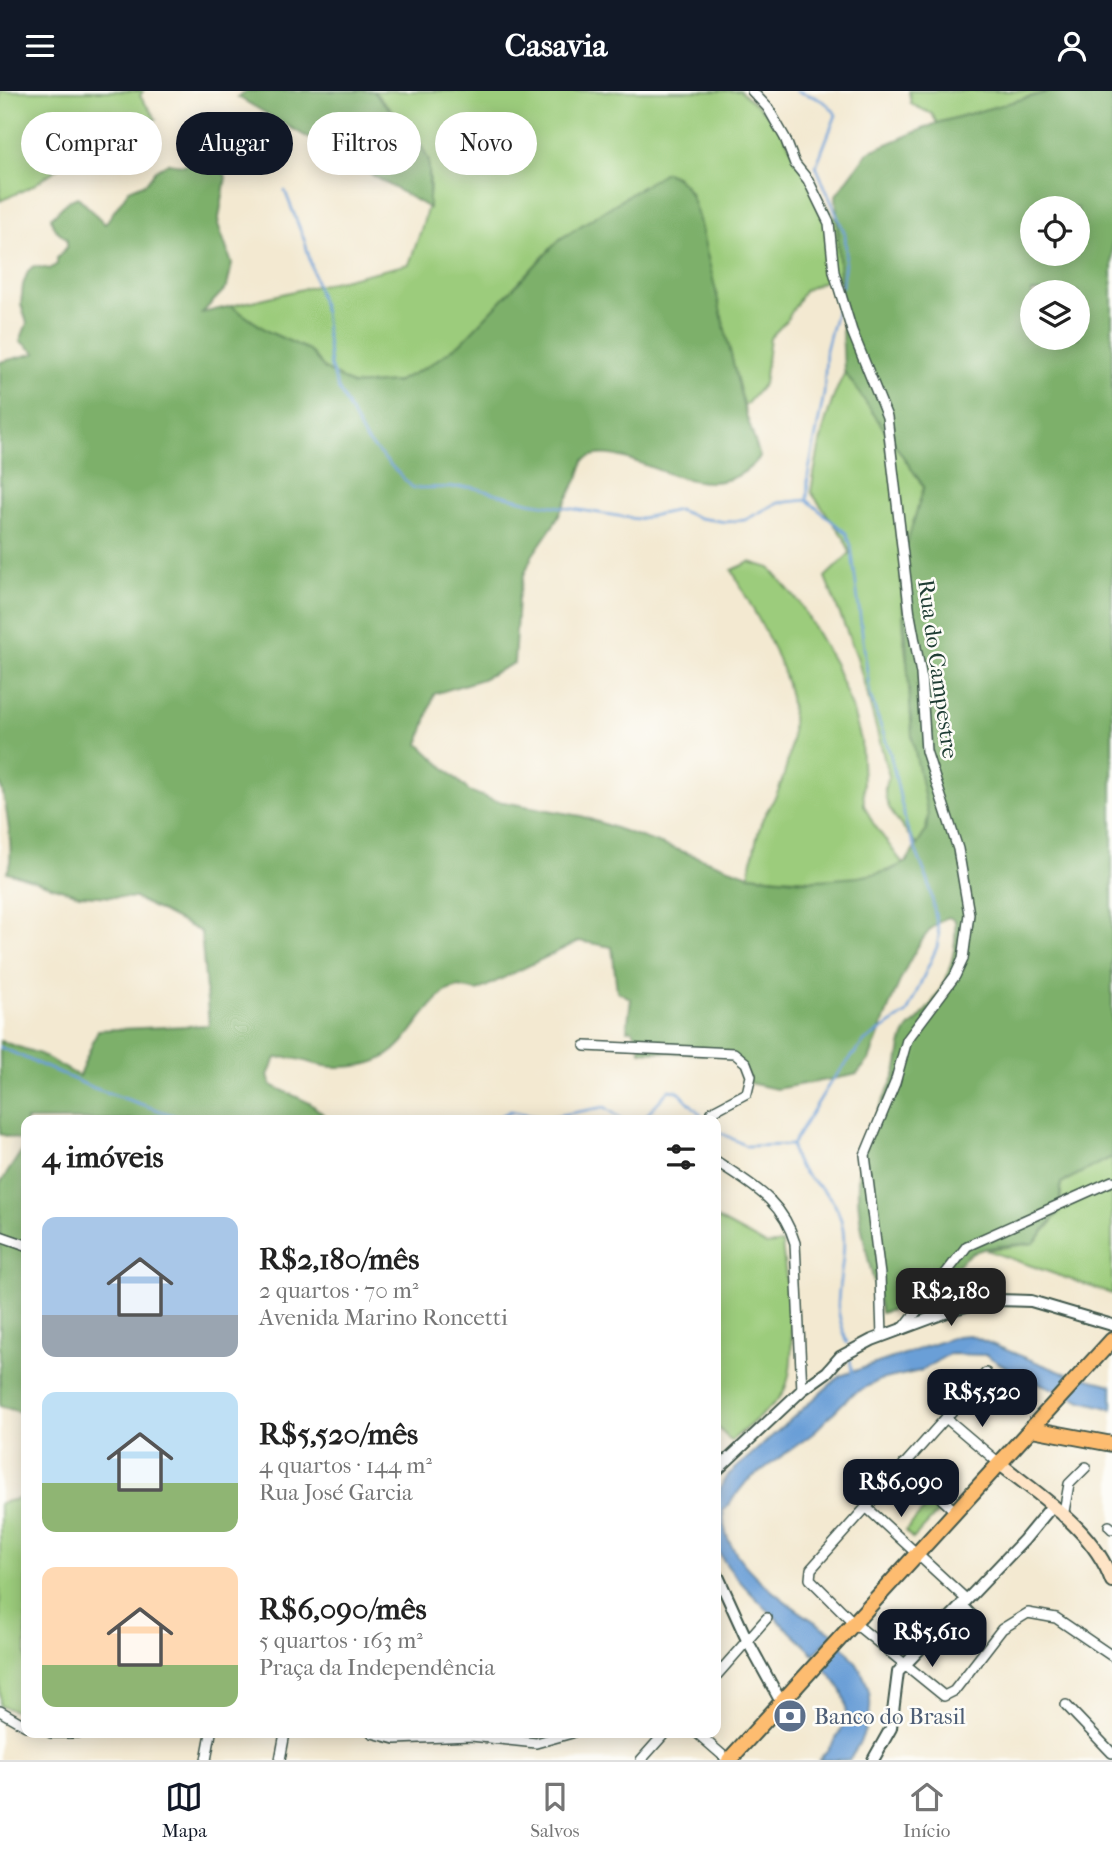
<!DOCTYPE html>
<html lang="pt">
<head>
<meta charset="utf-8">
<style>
  :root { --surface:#fff; --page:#f6f6f6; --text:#222; --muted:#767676; --line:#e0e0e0; --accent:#111827 }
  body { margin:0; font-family:"IM FELL French Canon",serif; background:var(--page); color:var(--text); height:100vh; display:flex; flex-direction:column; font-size:26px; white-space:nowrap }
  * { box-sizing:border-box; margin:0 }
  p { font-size:23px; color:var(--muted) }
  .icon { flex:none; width:38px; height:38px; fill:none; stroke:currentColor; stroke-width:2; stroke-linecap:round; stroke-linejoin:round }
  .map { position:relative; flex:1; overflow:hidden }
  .side { position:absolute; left:21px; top:1024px; width:700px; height:623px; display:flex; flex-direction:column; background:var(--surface); border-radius:14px; box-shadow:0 4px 18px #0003 }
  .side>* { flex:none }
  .guide { position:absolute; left:21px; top:21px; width:700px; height:63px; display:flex; gap:14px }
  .buttons { position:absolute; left:1020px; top:105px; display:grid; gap:14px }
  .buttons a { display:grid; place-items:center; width:70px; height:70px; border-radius:50%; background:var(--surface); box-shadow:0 4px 18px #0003; font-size:35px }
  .price { position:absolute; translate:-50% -60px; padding:0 16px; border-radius:14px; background:var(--accent); color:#fff; font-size:23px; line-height:46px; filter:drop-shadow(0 2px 4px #0008) }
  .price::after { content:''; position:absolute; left:50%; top:42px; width:21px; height:16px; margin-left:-10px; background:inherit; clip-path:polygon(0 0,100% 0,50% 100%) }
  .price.active { background:#222; color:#fff }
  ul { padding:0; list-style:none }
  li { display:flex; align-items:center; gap:21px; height:175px; padding:0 21px }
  li span { display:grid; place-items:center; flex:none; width:196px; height:140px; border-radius:14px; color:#555 }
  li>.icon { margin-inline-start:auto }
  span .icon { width:84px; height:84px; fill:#fffc; stroke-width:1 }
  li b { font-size:30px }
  h2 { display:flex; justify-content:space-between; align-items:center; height:84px; padding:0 21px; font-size:30px }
  .chip { padding:0 24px; border-radius:32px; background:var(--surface); box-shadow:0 4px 18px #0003; font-size:24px; line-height:63px }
  .chip.active { background:var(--accent); color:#fff }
  header { display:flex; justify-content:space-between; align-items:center; height:91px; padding:0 21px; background:var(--accent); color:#fff; font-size:32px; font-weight:800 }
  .menu { display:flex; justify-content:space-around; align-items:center; height:98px; border-top:2px solid var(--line); background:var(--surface); font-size:19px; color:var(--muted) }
  .menu a { display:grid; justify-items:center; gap:4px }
  .menu .active { color:var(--accent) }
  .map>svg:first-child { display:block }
</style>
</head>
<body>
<header><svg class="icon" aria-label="menu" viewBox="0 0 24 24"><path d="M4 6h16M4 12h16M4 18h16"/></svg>Casavia<svg class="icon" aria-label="person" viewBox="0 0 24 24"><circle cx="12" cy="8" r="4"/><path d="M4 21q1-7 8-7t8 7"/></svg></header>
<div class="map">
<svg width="1112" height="1669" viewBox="0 0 1112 1669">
  <rect width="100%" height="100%" fill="#fdfcf7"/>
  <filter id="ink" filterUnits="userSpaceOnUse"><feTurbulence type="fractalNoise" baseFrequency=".0143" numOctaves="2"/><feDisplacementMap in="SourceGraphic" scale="14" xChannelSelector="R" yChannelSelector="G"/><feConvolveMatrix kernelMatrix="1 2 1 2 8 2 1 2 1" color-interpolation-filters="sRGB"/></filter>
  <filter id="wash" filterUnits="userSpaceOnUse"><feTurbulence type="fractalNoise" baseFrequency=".00686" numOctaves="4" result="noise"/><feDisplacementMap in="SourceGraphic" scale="28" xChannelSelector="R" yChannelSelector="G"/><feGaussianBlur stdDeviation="1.57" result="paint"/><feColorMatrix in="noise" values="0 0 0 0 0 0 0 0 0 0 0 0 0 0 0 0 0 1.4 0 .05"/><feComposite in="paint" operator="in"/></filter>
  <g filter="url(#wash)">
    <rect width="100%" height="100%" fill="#f3e9d1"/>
    <!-- green -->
    <g fill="#9ccc7b" stroke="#5e8458" stroke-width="2">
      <path d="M 0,0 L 143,0 L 140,5 L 156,28 L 83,60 L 31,96 L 0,110 Z"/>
      <path d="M 373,0 L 740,0 L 777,32 L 814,99 L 837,130 L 840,191 L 826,189 L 804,200 L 787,229 L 770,247 L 764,293 L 744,316 L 690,101 L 676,85 L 666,81 L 560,148 L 461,252 L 425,277 L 396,291 L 353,294 L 325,278 L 309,259 L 269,241 L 231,215 L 409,173 C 442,85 441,67 373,0 Z"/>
      <path d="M 909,0 L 1051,0 L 937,32 L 932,23 L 911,13 Z"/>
      <path d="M 845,281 L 924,396 L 901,472 L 904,550 L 928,724 L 926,740 L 917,754 C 903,737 874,709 889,685 L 857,566 L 825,486 L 850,462 L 844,447 L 811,401 C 818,359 825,319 845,281 Z"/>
      <path d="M 750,471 L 770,477 L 800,512 L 834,572 L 852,617 L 861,649 L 864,714 L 873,732 L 903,773 C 857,796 799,789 749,784 C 753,766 756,744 763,727 C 768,717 775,708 779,698 C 815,607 772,557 732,479 Z"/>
      <path d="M 1112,1066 L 1112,1203 L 986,1159 L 1034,1152 L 1051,1133 L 1061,1109 L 1061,1092 Z"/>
      <path d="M 716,1127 L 766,1154 L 782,1152 C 785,1188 803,1278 780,1306 C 766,1322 747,1336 731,1350 L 716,1335 Z"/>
      <path d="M 916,1395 L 940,1419 L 913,1448 L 905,1440 L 925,1418 L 909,1402 Z"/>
      <path d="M 26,1406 L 26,1623 L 0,1615 L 0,1412 Z"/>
    </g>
    <!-- forest -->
    <g fill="#7db06b" stroke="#4e7650" stroke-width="2" fill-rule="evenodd">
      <path d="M 247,0 L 373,0 L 420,52 L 429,70 L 429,117 L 238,6 Z"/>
      <path d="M 1051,0 L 1112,0 L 1112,1066 L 1061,1092 L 1059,1121 L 1034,1152 C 1011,1155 975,1152 959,1173 C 953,1181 950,1196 946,1205 L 881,1222 C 872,1177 853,1125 859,1079 C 863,1046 882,1014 895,984 C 901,969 898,952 908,938 C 912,933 919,929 923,923 C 946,898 958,864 955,830 L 949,826 C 913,835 883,935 869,969 L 857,983 L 849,985 L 776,998 L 749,992 L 743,976 L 730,964 L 640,960 L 639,948 L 632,939 L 627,939 L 631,908 L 617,900 L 612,856 L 579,850 L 477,900 L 459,896 L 446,900 C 402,939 406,978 335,976 C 314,976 298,964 276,967 L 268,984 L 271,994 L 310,1012 L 330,1029 L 26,1029 L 26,1051 L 0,1043 L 0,950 L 40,963 L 79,985 L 98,939 L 209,934 L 201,841 L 135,807 L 79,804 L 7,781 C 16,766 5,709 0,691 L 0,271 L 36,262 L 20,250 L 27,232 L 21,213 L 23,194 L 28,180 L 34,175 L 50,178 L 57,173 L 57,167 L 67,156 L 67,148 L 54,137 L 51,127 L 68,110 L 78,106 L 105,133 L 129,99 L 146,92 L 156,79 L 168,72 L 183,74 L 214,69 L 226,86 L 218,133 L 232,173 L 227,196 L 202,222 L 231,215 L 269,241 L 309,259 L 325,278 L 353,294 L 396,291 L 425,277 L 461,252 L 560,148 L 665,81 C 688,88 693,109 699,129 L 743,314 L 760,366 C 706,433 625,341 584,369 L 578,387 L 554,433 L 532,465 L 524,484 L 518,508 L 514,572 L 482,588 L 434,603 L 419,653 L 469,700 L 492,709 L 581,725 L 749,784 L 805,790 L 858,786 L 889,780 L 906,771 L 926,740 L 928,724 L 912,646 L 901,472 L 924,396 L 844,280 L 836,104 L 868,61 L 937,32 ZM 1032,117 L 1078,117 L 1078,163 L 1032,163 ZM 1032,201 L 1078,201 L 1078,247 L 1032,247 Z"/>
      <path d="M 26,1053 L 26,1323 L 0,1315 L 0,1093 Z"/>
    </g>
    <!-- water -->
    <g fill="#6b9fd7" stroke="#456e86" stroke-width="2">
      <path d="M 969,1244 L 1061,1281 L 1112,1294 L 1112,1318 L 1082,1310 L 1015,1282 L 986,1264 L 949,1263 L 920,1280 L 880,1289 L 852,1303 L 811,1344 L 747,1390 L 723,1420 C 724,1427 724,1436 726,1442 C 738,1482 800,1522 834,1543 L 814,1563 C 791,1540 723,1482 716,1454 C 710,1433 715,1404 726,1386 L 840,1285 L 957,1245 Z"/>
      <path d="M 841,1553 C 878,1593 879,1625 849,1669 L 819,1669 C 850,1633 860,1611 821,1574 Z"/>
    </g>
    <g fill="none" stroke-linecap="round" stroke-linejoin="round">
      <!-- stream -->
      <g stroke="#6b9fd7" stroke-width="2.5">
        <path d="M 796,0 C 810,4 830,10 836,24 L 816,75 L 845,143 L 846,161 L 842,196"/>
        <path d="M 285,100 L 305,151 L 324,221 L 330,274 L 338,297 L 365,348 L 413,397 L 471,396 L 529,411 L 637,428 L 678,419 L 699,427 L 726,431 L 745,429 L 777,412 L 807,409"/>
        <path d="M 839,209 L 826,259 L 824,303 L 808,384 L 807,409 L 846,442 L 851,454 L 870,604 L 890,662 L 907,737 L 929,792 L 939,844 L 937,856 L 907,922 L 865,950 L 830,992 L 792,1054 C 794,1087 823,1091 835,1114 C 853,1147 838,1180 838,1215 C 838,1227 844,1240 847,1252"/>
        <path d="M 0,956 L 91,996 L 187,1029"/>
        <path d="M 492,1029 L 511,1020 L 544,1027 L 605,1016 L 623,1029"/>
        <path d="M 642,1029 L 669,999 L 678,1000 L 701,1024"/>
        <path d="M 716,1039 L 746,1055 L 792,1054"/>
        <path d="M 850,1268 L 852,1282"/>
      </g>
    </g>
  </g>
  <g filter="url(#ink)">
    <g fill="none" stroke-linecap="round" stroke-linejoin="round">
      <defs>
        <g id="minor">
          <path d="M 752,0 L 768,17 L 785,47 L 795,73 L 808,89 L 829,132 L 834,181 L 852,240 L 887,326 L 910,524 L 921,583 L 926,660 L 958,758 L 969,823 L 963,868 L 955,885 L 907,949 L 895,992 L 865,1064 L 880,1184 L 882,1245"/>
          <path d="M 585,955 L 734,962 L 746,972 L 751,985 L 747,1002 L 713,1020 L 706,1029"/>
          <path d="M 716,1070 C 751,1094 782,1108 795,1152 L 802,1299"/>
          <path d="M 0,1145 L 26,1154"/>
          <path d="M 903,1238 L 967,1155 L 1112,1090"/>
          <path d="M 986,1282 L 811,1478 L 810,1488 L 853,1531 L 944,1605 L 954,1600 L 1002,1538 L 1028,1522 L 1056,1527 L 1112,1565"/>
          <path d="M 946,1327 L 999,1372"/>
          <path d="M 904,1373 L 955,1420"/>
          <path d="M 866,1416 L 966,1508"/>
          <path d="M 1063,1426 L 1069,1393 L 1086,1376"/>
          <path d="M 1109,1435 L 1112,1438"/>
          <path d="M 961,1513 L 972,1524"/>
          <path d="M 716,1585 L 767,1527"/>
          <path d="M 1066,1614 L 1112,1662"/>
          <path d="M 0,1620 L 26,1635"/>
          <path d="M 51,1642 L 78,1642"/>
          <path d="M 372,1642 L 395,1648 L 471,1645 L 536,1652 L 572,1642"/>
          <path d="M 697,1642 L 728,1669"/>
          <path d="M 206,1669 L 211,1642"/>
          <path d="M 280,1669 L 285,1642"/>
          <path d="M 641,1669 L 665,1642"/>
        </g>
        <g id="tertiary">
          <path d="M 716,1380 L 802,1299 L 827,1281 L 840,1266 L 872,1249 L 958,1217 L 995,1209 L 1031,1210 L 1112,1234"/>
          <path d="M 716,1481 L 747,1549 L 781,1611"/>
          <path d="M 873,1669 L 891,1637 L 898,1581 L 1024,1449 L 1052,1415"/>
        </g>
        <path id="secondary" d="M 999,1372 C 1040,1405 1094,1439 1112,1490"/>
        <g id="primary">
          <path d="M 1032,1338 L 1112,1353"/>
          <path d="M 729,1669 L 1112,1249"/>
        </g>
      </defs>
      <!-- minor casing -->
      <use href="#minor" stroke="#3f574c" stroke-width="12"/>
      <!-- tertiary casing -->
      <use href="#tertiary" stroke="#3f574c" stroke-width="14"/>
      <!-- secondary casing -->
      <use href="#secondary" stroke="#3f574c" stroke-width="16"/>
      <!-- primary casing -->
      <use href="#primary" stroke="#3f574c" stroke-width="18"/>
      <!-- minor -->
      <use href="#minor" stroke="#fff" stroke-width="9"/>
      <!-- tertiary -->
      <use href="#tertiary" stroke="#fff" stroke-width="10"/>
      <!-- secondary -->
      <use href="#secondary" stroke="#fee4c6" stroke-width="12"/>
      <!-- primary -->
      <use href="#primary" stroke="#fdbc70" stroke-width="14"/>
    </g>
  </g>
  <!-- icons -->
  <defs>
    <symbol id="bank-disc" viewBox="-11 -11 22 22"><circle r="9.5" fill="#5c6f8a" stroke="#fdfcf7"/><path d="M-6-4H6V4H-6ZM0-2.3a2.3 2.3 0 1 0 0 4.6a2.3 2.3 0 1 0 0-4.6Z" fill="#fff"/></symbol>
  </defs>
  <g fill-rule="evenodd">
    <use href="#bank-disc" x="771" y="1606" width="38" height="38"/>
  </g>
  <g text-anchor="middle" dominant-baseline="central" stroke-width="5" stroke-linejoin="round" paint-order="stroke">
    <!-- street labels -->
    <g font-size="23" fill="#1f3d34" stroke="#fdfcf7">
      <text transform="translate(938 578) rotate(82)">Rua do Campestre</text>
    </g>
    <!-- service labels -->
    <g font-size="23" fill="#4e5e75" stroke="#fdfcf7" text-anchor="start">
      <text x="814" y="1625">Banco do Brasil</text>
    </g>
  </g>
</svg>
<div class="buttons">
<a><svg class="icon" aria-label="locate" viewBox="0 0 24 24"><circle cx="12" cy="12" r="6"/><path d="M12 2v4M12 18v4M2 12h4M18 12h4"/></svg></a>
<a><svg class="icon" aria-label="layers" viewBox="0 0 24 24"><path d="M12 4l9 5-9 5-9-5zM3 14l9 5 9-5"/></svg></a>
</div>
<b class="price active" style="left:951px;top:1237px">R$2,180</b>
<b class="price" style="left:982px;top:1338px">R$5,520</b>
<b class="price" style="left:901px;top:1428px">R$6,090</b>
<b class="price" style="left:932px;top:1578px">R$5,610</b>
<div class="guide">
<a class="chip">Comprar</a>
<a class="chip active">Alugar</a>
<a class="chip">Filtros</a>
<a class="chip">Novo</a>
</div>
<section class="side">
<h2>4 imóveis<svg class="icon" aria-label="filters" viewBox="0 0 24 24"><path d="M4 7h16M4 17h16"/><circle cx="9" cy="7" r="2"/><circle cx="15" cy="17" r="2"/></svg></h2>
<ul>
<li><span style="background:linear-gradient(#a9c7e8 70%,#9aa5b1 0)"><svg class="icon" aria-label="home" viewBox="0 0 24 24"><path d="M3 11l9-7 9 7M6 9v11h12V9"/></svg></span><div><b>R$2,180/mês</b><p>2 quartos · 70 m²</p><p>Avenida Marino Roncetti</p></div></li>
<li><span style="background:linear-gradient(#bfe0f5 65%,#8fb573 0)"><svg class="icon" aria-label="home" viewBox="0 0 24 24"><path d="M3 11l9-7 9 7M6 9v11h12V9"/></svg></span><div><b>R$5,520/mês</b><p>4 quartos · 144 m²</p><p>Rua José Garcia</p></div></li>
<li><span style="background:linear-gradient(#ffd9b3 70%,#8fb573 0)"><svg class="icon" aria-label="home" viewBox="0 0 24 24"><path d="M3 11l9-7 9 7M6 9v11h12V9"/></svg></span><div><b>R$6,090/mês</b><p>5 quartos · 163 m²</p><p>Praça da Independência</p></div></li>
</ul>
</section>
</div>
<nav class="menu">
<a class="active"><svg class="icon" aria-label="map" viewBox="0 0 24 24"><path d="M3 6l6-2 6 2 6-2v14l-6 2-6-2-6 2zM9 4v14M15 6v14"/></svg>Mapa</a>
<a><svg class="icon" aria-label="saved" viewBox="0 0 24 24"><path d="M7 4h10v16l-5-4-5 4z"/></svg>Salvos</a>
<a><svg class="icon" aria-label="home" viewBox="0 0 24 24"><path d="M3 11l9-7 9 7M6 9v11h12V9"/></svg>Início</a>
</nav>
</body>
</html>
